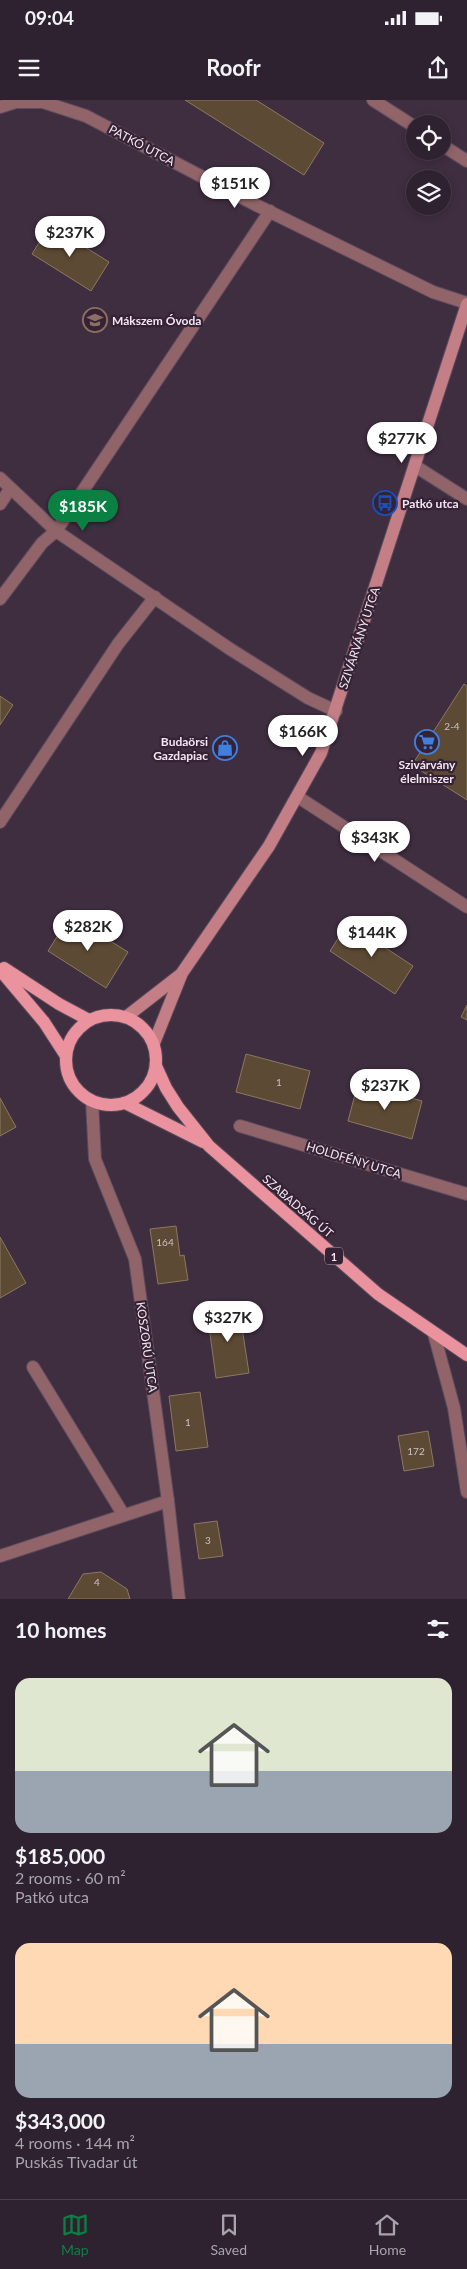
<!DOCTYPE html>
<html lang="en">
<head>
<meta charset="utf-8">
<style>
  :root { --surface:#2f2230; --page:#372a38; --text:#f1f3f6; --muted:#a7a4ab; --line:#4a3f4c; --accent:#0b8043 }
  body { margin:0; font-family:Lato,sans-serif; background:var(--page); color:var(--text); height:100vh; display:flex; flex-direction:column; font-size:19px; white-space:nowrap }
  * { box-sizing:border-box; margin:0 }
  p { font-size:16px; color:var(--muted) }
  .icon { flex:none; width:28px; height:28px; fill:none; stroke:currentColor; stroke-width:2; stroke-linecap:round; stroke-linejoin:round }
  .map { position:relative; height:1499px; overflow:hidden }
  .sheet { display:flex; flex-direction:column; background:var(--surface); flex:1 }
  .sheet>* { flex:none }
  .buttons { position:absolute; left:406px; top:15px; display:grid; gap:10px }
  .buttons a { display:grid; place-items:center; width:45px; height:45px; border-radius:50%; background:var(--surface); box-shadow:0 2px 8px #0003,0 0 0 1px var(--line); font-size:25px }
  .price { position:absolute; translate:-50% -42px; padding:0 11px; border-radius:18px; background:#fff; color:#222; font-size:16px; line-height:32px; filter:drop-shadow(0 1px 2px #0008) }
  .price::after { content:''; position:absolute; left:50%; top:30px; width:15px; height:11px; margin-left:-8px; background:inherit; clip-path:polygon(0 0,100% 0,50% 100%) }
  .price.current { background:var(--accent); color:#fff }
  ul { padding:0; list-style:none }
  li { display:grid; align-content:center; gap:10px; height:265px; padding:0 15px }
  li span { display:grid; place-items:center; height:155px; border-radius:15px; color:#555 }
  li>.icon { margin-inline-start:auto }
  span .icon { width:90px; height:90px; fill:#fffc; stroke-width:1 }
  li b { font-size:21px }
  h2 { display:flex; justify-content:space-between; align-items:center; height:60px; padding:0 15px; font-size:21px }
  .status { display:flex; justify-content:space-between; align-items:center; height:35px; padding:0 25px; background:var(--surface); direction:ltr }
  .status svg { height:14px; fill:currentColor }
  header { display:flex; justify-content:space-between; align-items:center; height:65px; padding:0 15px; background:var(--surface); font-size:22px; font-weight:700 }
  .tab-bar { display:flex; justify-content:space-around; align-items:center; height:70px; border-top:1px solid var(--line); background:var(--surface); font-size:14px; color:var(--muted) }
  .tab-bar a { display:grid; justify-items:center; gap:2px }
  .tab-bar .current { color:var(--accent) }
  .map>svg:first-child { display:block }
</style>
</head>
<body>
<div class="status"><b>09:04</b><svg viewBox="0 0 49 12"><path d="M0 12V9h3v3zM5 12V6h3v6zM10 12V3h3v9zM15 12V0h3v12zM26 1h20v11H26zM47 4h2v5h-2z"/></svg></div>
<header><svg class="icon" aria-label="menu" viewBox="0 0 24 24"><path d="M4 6h16M4 12h16M4 18h16"/></svg>Roofr<svg class="icon" aria-label="share" viewBox="0 0 24 24"><path d="M12 15V3M7 8l5-5 5 5M5 13v7h14v-7"/></svg></header>
<div class="map">
<svg width="467" height="1499" viewBox="0 0 467 1499">
  <rect width="100%" height="100%" fill="#3f2d40"/>
  <!-- building -->
  <g fill="#5d4a35" stroke="#8c7861">
    <path d="M 185,0 L 256,0 L 324,43 L 304,75 Z"/>
    <path d="M 50,125 L 109,162 L 91,191 L 32,154 Z"/>
    <path d="M 464,584 L 467,586 L 467,700 L 412,665 Z"/>
    <path d="M 0,596 L 13,605 L 0,625 Z"/>
    <path d="M 70,816 L 128,852 L 106,888 L 48,851 Z"/>
    <path d="M 348,823 L 413,866 L 395,894 L 330,851 Z"/>
    <path d="M 467,905 L 467,920 L 461,917 Z"/>
    <path d="M 246,954 L 310,971 L 300,1009 L 236,992 Z"/>
    <path d="M 358,983 L 422,1001 L 412,1039 L 348,1021 Z"/>
    <path d="M 0,998 L 16,1027 L 0,1036 Z"/>
    <path d="M 176,1126 L 180,1156 L 184,1155 L 188,1180 L 158,1184 L 150,1129 Z"/>
    <path d="M 0,1137 L 26,1183 L 0,1198 Z"/>
    <path d="M 239,1208 L 249,1273 L 216,1278 L 207,1212 Z"/>
    <path d="M 200,1292 L 208,1347 L 176,1351 L 169,1296 Z"/>
    <path d="M 428,1331 L 434,1366 L 404,1371 L 398,1336 Z"/>
    <path d="M 217,1421 L 223,1456 L 199,1459 L 194,1424 Z"/>
    <path d="M 101,1472 L 127,1489 L 130,1499 L 68,1499 L 83,1474 Z"/>
  </g>
  <g fill="none" stroke-linecap="round" stroke-linejoin="round">
    <defs>
      <g id="lane">
        <path d="M 373,0 L 415,27"/>
        <path d="M 442,45 L 467,61"/>
        <path d="M 415,366 L 467,399"/>
        <path d="M 0,404 L 10,389"/>
        <path d="M 0,499 L 42,443 L 56,431 L 270,111"/>
        <path d="M 0,722 L 118,544 L 155,497"/>
        <path d="M 434,1234 L 454,1308 L 467,1392"/>
        <path d="M 33,1267 L 123,1414"/>
        <path d="M 0,1456 L 168,1401"/>
      </g>
      <g id="street">
        <path d="M 0,7 L 16,2 L 43,2 L 86,16 L 256,105 L 433,192 L 467,203"/>
        <path d="M 0,378 L 56,431 L 230,549 L 308,598 L 336,611"/>
        <path d="M 298,697 L 467,807"/>
        <path d="M 92,1001 L 95,1059 L 135,1159 L 168,1401 L 179,1499"/>
        <path d="M 240,1026 L 467,1094"/>
      </g>
      <g id="secondary">
        <path d="M 126,917 L 180,875"/>
        <path d="M 154,943 L 182,873 L 269,746 L 321,653 L 467,204"/>
      </g>
      <g id="primary">
        <path d="M 4,868 L 59,904 L 89,920"/>
        <path d="M 0,870 L 44,922 L 66,956"/>
        <circle cx="111" cy="960" r="45"/>
        <path d="M 156,966 L 166,988 L 178,1007 L 209,1046 L 378,1194 L 467,1255"/>
        <path d="M 125,1003 L 203,1042"/>
      </g>
    </defs>
    <!-- lane casing -->
    <use href="#lane" stroke="#5c4b5c" stroke-width="14"/>
    <!-- street casing -->
    <use href="#street" stroke="#5c4b5c" stroke-width="14"/>
    <!-- secondary casing -->
    <use href="#secondary" stroke="#5c4b5c" stroke-width="14"/>
    <!-- primary casing -->
    <use href="#primary" stroke="#5c4b5c" stroke-width="14"/>
    <!-- lane -->
    <use href="#lane" stroke="#906469" stroke-width="12"/>
    <!-- street -->
    <use href="#street" stroke="#906469" stroke-width="12"/>
    <!-- secondary -->
    <use href="#secondary" stroke="#c37e86" stroke-width="12"/>
    <!-- primary -->
    <use href="#primary" stroke="#ea929d" stroke-width="12"/>
  </g>
  <!-- icons -->
  <defs>
    <symbol id="school-ring" viewBox="-11 -11 22 22"><circle r="9.5" fill="#352335" stroke="#8d6e63" stroke-width="1.5"/><path d="M0-5L7-2L0 1L-7-2ZM-4 1L0 2.5L4 1V4Q0 6-4 4Z" fill="#8d6e63"/></symbol>
    <symbol id="bus-ring" viewBox="-11 -11 22 22"><circle r="9.5" fill="#352335" stroke="#1a4fb4" stroke-width="1.5"/><path d="M-5-6H5V4H4V6H2V4H-2V6H-4V4H-5ZM-3.5-4V0h7V-4ZM-3.5 1.2v1.5H-2V1.2ZM2 1.2v1.5H3.5V1.2Z" fill="#1a4fb4"/></symbol>
    <symbol id="supermarket-ring" viewBox="-11 -11 22 22"><circle r="9.5" fill="#352335" stroke="#3f7fe0" stroke-width="1.5"/><path d="M-6-5.5h2.5l.6 2H6L4.5 2H-2.5L-4.4-4H-6ZM-1.5 3.2a1.3 1.3 0 1 0 .1 0ZM3 3.2a1.3 1.3 0 1 0 .1 0Z" fill="#3f7fe0"/></symbol>
    <symbol id="shop-ring" viewBox="-11 -11 22 22"><circle r="9.5" fill="#352335" stroke="#3f7fe0" stroke-width="1.5"/><path d="M-5-2.5h2.3a2.7 3.5 0 0 1 5.4 0H5L5.5 6h-11ZM-1.5-2.5h3a1.5 2.3 0 0 0-3 0Z" fill="#3f7fe0"/></symbol>
  </defs>
  <g fill-rule="evenodd">
    <use href="#school-ring" x="81" y="206" width="28" height="28"/>
    <use href="#bus-ring" x="371" y="389" width="28" height="28"/>
    <use href="#supermarket-ring" x="413" y="628" width="28" height="28"/>
    <use href="#shop-ring" x="211" y="634" width="28" height="28"/>
  </g>
  <g text-anchor="middle" dominant-baseline="central" stroke-width="4.5" stroke-linejoin="round" paint-order="stroke">
    <!-- number labels -->
    <g font-size="10" fill="#cdbfc3">
      <text x="452" y="626">2-4</text>
      <text x="279" y="982">1</text>
      <text x="165" y="1142">164</text>
      <text x="188" y="1322">1</text>
      <text x="416" y="1351">172</text>
      <text x="208" y="1440">3</text>
      <text x="97" y="1482">4</text>
    </g>
    <!-- shield labels -->
    <rect fill="#352335" stroke="#b9acb9" stroke-width="1" x="325" y="1147.5" width="18" height="17" rx="4"/>
    <g font-size="11" font-weight="bold" fill="#f2e6f2">
      <text x="334" y="1156">1</text>
    </g>
    <!-- street labels -->
    <g font-size="12" fill="#f2e6f2" stroke="#352335">
      <text transform="translate(142 45) rotate(28)">PATKÓ UTCA</text>
      <text transform="translate(359 538) rotate(-72)">SZIVÁRVÁNY UTCA</text>
      <text transform="translate(354 1060) rotate(17)">HOLDFÉNY UTCA</text>
      <text transform="translate(298 1106) rotate(41)">SZABADSÁG ÚT</text>
      <text transform="translate(147 1247) rotate(82)">KOSZORÚ UTCA</text>
    </g>
    <!-- poi labels -->
    <g font-size="12" font-weight="bold" fill="#f2e6f2" stroke="#352335" text-anchor="start">
      <text x="112" y="220">Mákszem Óvoda</text>
      <text x="402" y="403">Patkó utca</text>
      <text x="208" y="641" text-anchor="end">Budaörsi<tspan x="208" dy="14">Gazdapiac</tspan></text>
      <text x="427" y="664" text-anchor="middle">Szivárvány<tspan x="427" dy="14">élelmiszer</tspan></text>
    </g>
  </g>
</svg>
<div class="buttons">
<a><svg class="icon" aria-label="locate" viewBox="0 0 24 24"><circle cx="12" cy="12" r="6"/><path d="M12 2v4M12 18v4M2 12h4M18 12h4"/></svg></a>
<a><svg class="icon" aria-label="layers" viewBox="0 0 24 24"><path d="M12 4l9 5-9 5-9-5zM3 14l9 5 9-5"/></svg></a>
</div>
<b class="price" style="left:235px;top:109px">$151K</b>
<b class="price" style="left:70px;top:158px">$237K</b>
<b class="price" style="left:402px;top:364px">$277K</b>
<b class="price current" style="left:83px;top:432px">$185K</b>
<b class="price" style="left:303px;top:657px">$166K</b>
<b class="price" style="left:375px;top:763px">$343K</b>
<b class="price" style="left:88px;top:852px">$282K</b>
<b class="price" style="left:372px;top:858px">$144K</b>
<b class="price" style="left:385px;top:1011px">$237K</b>
<b class="price" style="left:228px;top:1243px">$327K</b>
</div>
<section class="sheet">
<h2>10 homes<svg class="icon" aria-label="filters" viewBox="0 0 24 24"><path d="M4 7h16M4 17h16"/><circle cx="9" cy="7" r="2"/><circle cx="15" cy="17" r="2"/></svg></h2>
<ul>
<li><span style="background:linear-gradient(#dfe7d0 60%,#9aa5b1 0)"><svg class="icon" aria-label="home" viewBox="0 0 24 24"><path d="M3 11l9-7 9 7M6 9v11h12V9"/></svg></span><div><b>$185,000</b><p>2 rooms · 60 m²</p><p>Patkó utca</p></div></li>
<li><span style="background:linear-gradient(#ffd9b3 65%,#9aa5b1 0)"><svg class="icon" aria-label="home" viewBox="0 0 24 24"><path d="M3 11l9-7 9 7M6 9v11h12V9"/></svg></span><div><b>$343,000</b><p>4 rooms · 144 m²</p><p>Puskás Tivadar út</p></div></li>
</ul>
</section>
<nav class="tab-bar">
<a class="current"><svg class="icon" aria-label="map" viewBox="0 0 24 24"><path d="M3 6l6-2 6 2 6-2v14l-6 2-6-2-6 2zM9 4v14M15 6v14"/></svg>Map</a>
<a><svg class="icon" aria-label="saved" viewBox="0 0 24 24"><path d="M7 4h10v16l-5-4-5 4z"/></svg>Saved</a>
<a><svg class="icon" aria-label="home" viewBox="0 0 24 24"><path d="M3 11l9-7 9 7M6 9v11h12V9"/></svg>Home</a>
</nav>
</body>
</html>
